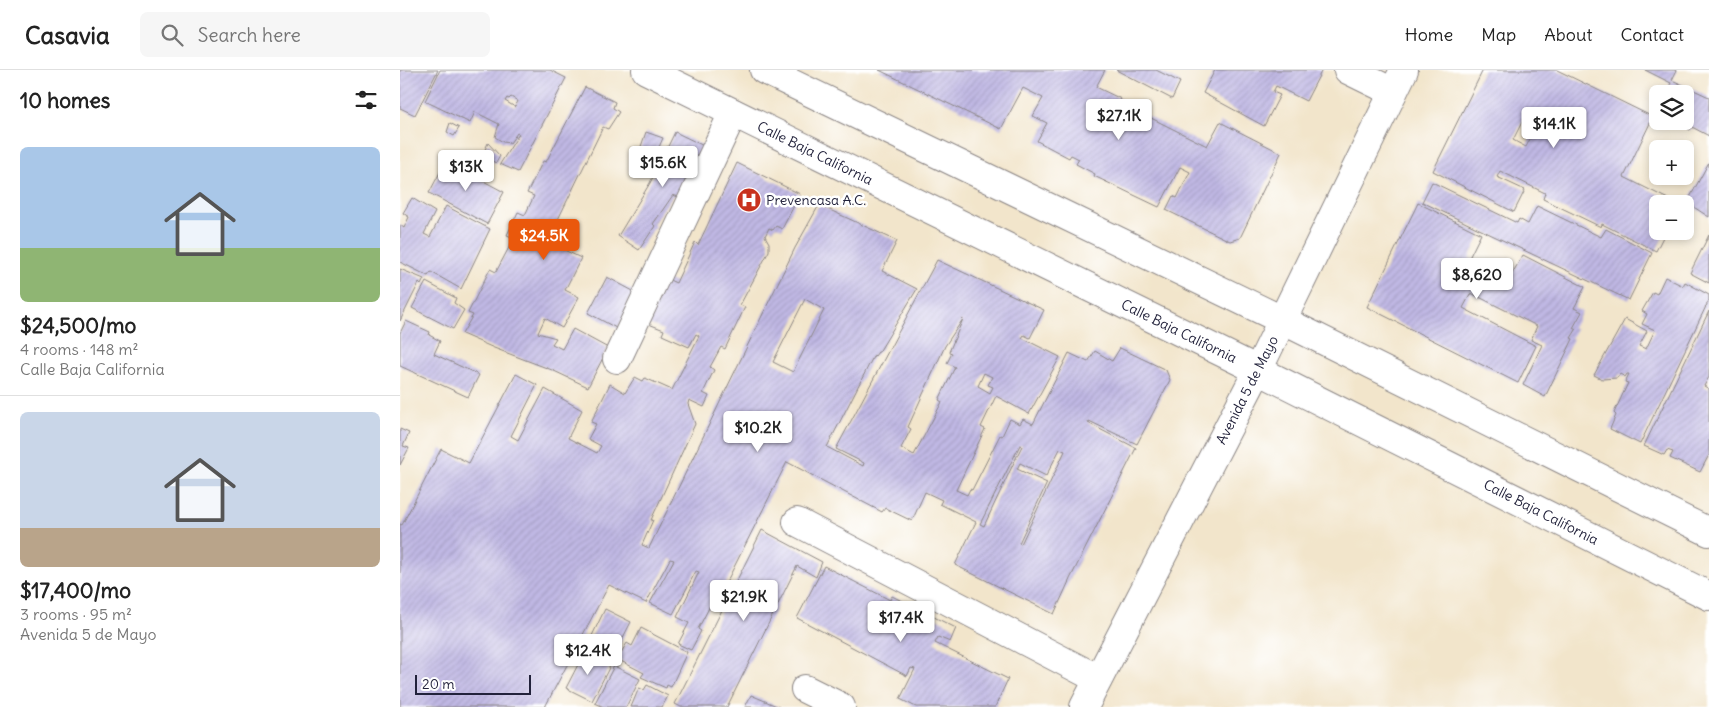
<!DOCTYPE html>
<html lang="en">
<head>
<meta charset="utf-8">
<style>
  :root { --surface:#fff; --page:#f6f6f6; --text:#222; --muted:#767676; --line:#e0e0e0; --accent:#ea580c }
  body { margin:0; font-family:Delius,sans-serif; background:var(--page); color:var(--text); height:100vh; display:flex; flex-direction:column; font-size:19px; white-space:nowrap }
  * { box-sizing:border-box; margin:0 }
  p { font-size:16px; color:var(--muted) }
  .icon { flex:none; width:28px; height:28px; fill:none; stroke:currentColor; stroke-width:2; stroke-linecap:round; stroke-linejoin:round }
  .map { position:relative; flex:1; overflow:hidden }
  .drawer { display:flex; flex-direction:column; background:var(--surface); width:400px }
  .drawer>* { flex:none }
  .controls { position:absolute; left:1249px; top:15px; display:grid; gap:10px }
  .controls a { display:grid; place-items:center; width:45px; height:45px; border-radius:8px; background:var(--surface); box-shadow:0 2px 8px #0003; font-size:25px }
  .scale { position:absolute; left:15px; bottom:12px; width:116px; box-sizing:border-box; padding-left:5px; border:2px solid #22223b; border-top:0; font-size:14px; line-height:18px; white-space:nowrap; color:#22223b; -webkit-text-stroke:4px #fff; paint-order:stroke }
  .price { position:absolute; translate:-50% -42px; padding:0 11px; border-radius:5px; background:#fff; color:#222; font-size:16px; line-height:32px; filter:drop-shadow(0 1px 2px #0008) }
  .price::after { content:''; position:absolute; left:50%; top:30px; width:15px; height:11px; margin-left:-8px; background:inherit; clip-path:polygon(0 0,100% 0,50% 100%) }
  .price.selected { background:var(--accent); color:#fff }
  ul { padding:0; list-style:none }
  li { display:grid; align-content:center; gap:10px; height:265px; padding:0 20px }
  li+li { border-top:1px solid var(--line) }
  li span { display:grid; place-items:center; height:155px; border-radius:8px; color:#555 }
  li>.icon { margin-inline-start:auto }
  span .icon { width:90px; height:90px; fill:#fffc; stroke-width:1 }
  li b { font-size:21px }
  h2 { display:flex; justify-content:space-between; align-items:center; height:60px; padding:0 20px; font-size:21px }
  header { display:flex; align-items:center; gap:30px; box-sizing:border-box; height:70px; padding:0 25px; background:var(--surface); border-bottom:1px solid var(--line) }
  header strong { font-size:24px }
  nav { display:flex; gap:28px; margin-inline-start:auto; font-size:18px }
  .search { width:350px; height:45px; background:var(--page); display:flex; align-items:center; gap:12px; box-sizing:border-box; padding:0 18px; border-radius:8px; color:var(--muted); font-size:19px }
  main { display:flex; flex:1; min-height:0 }
  .map>svg:first-child { display:block }
</style>
</head>
<body>
<header>
<strong>Casavia</strong>
<div class="search"><svg class="icon" aria-label="search" viewBox="0 0 24 24"><circle cx="10" cy="10" r="6"/><path d="M15 15l6 6"/></svg>Search here</div>
<nav><a>Home</a><a>Map</a><a>About</a><a>Contact</a></nav>
</header>
<main>
<section class="drawer">
<h2>10 homes<svg class="icon" aria-label="filters" viewBox="0 0 24 24"><path d="M4 7h16M4 17h16"/><circle cx="9" cy="7" r="2"/><circle cx="15" cy="17" r="2"/></svg></h2>
<ul>
<li><span style="background:linear-gradient(#a9c7e8 65%,#8fb573 0)"><svg class="icon" aria-label="home" viewBox="0 0 24 24"><path d="M3 11l9-7 9 7M6 9v11h12V9"/></svg></span><div><b>$24,500/mo</b><p>4 rooms · 148 m²</p><p>Calle Baja California</p></div></li>
<li><span style="background:linear-gradient(#c9d6e8 75%,#b9a48a 0)"><svg class="icon" aria-label="home" viewBox="0 0 24 24"><path d="M3 11l9-7 9 7M6 9v11h12V9"/></svg></span><div><b>$17,400/mo</b><p>3 rooms · 95 m²</p><p>Avenida 5 de Mayo</p></div></li>
</ul>
</section>
<div class="map">
<svg width="1309" height="637" viewBox="0 0 1309 637">
  <defs>
    <pattern id="building-hatch" width="6" height="6" patternUnits="userSpaceOnUse" patternTransform="scale(1.25)"><rect width="6" height="6" fill="#c0b8e4"/><path d="M-1 1l2-2M0 6l6-6M5 7l2-2" fill="none" stroke="#a59ec4"/></pattern>
  </defs>
  <rect width="100%" height="100%" fill="#fff"/>
  <filter id="ink" filterUnits="userSpaceOnUse"><feTurbulence type="fractalNoise" baseFrequency=".02" numOctaves="2"/><feDisplacementMap in="SourceGraphic" scale="10" xChannelSelector="R" yChannelSelector="G"/><feConvolveMatrix kernelMatrix="1 2 1 2 8 2 1 2 1" color-interpolation-filters="sRGB"/></filter>
  <filter id="wash" filterUnits="userSpaceOnUse"><feTurbulence type="fractalNoise" baseFrequency=".0096" numOctaves="4" result="noise"/><feDisplacementMap in="SourceGraphic" scale="20" xChannelSelector="R" yChannelSelector="G"/><feGaussianBlur stdDeviation="1.12" result="paint"/><feColorMatrix in="noise" values="0 0 0 0 0 0 0 0 0 0 0 0 0 0 0 0 0 1.4 0 .05"/><feComposite in="paint" operator="in"/></filter>
  <g filter="url(#wash)">
    <rect width="100%" height="100%" fill="#f2e5cb"/>
    <g id="blocks">
      <!-- building -->
      <g fill="url(#building-hatch)" fill-rule="evenodd">
        <path d="M 0,0 L 38,0 L 15,45 L 0,38 Z"/>
        <path d="M 40,0 L 150,0 L 166,8 L 118,102 L 100,94 L 119,64 L 117,63 L 110,73 L 103,72 L 95,67 L 99,54 L 75,42 L 70,53 L 25,31 ZM 111,27 L 118,31 L 115,37 L 105,31 L 107,28 L 109,29 Z"/>
        <path d="M 479,0 L 705,0 L 696,17 L 721,29 L 719,32 L 807,76 L 820,52 L 881,83 L 840,168 L 830,171 L 766,140 L 773,126 L 777,128 L 790,102 L 780,97 L 759,137 L 694,106 L 695,104 L 676,94 L 679,89 L 671,85 L 669,88 L 637,71 L 647,53 L 633,46 L 643,28 L 623,18 L 601,59 Z"/>
        <path d="M 716,0 L 756,0 L 780,12 L 772,29 Z"/>
        <path d="M 815,0 L 922,0 L 906,31 L 876,16 L 873,22 L 880,25 L 864,56 L 803,23 Z"/>
        <path d="M 1083,0 L 1157,0 L 1253,47 L 1224,107 L 1278,134 L 1258,134 L 1258,161 L 1266,161 L 1256,181 L 1202,154 L 1201,157 L 1143,129 L 1145,123 L 1100,101 L 1097,107 L 1125,120 L 1114,142 L 1033,101 ZM 1124,48 L 1137,55 L 1126,77 L 1113,70 Z"/>
        <path d="M 1245,0 L 1277,0 L 1272,10 L 1309,27 L 1309,66 L 1292,57 L 1290,60 L 1273,51 L 1285,51 L 1285,24 L 1265,24 L 1271,13 Z"/>
        <path d="M 185,17 L 215,32 L 213,38 L 219,42 L 208,59 L 203,57 L 147,172 L 181,188 L 165,220 L 179,227 L 162,258 L 145,248 L 138,263 L 156,268 L 152,274 L 162,279 L 173,259 L 208,278 L 188,317 L 152,300 L 94,278 L 62,264 L 73,245 L 68,243 L 90,199 L 96,202 L 114,168 L 107,165 L 118,142 L 125,145 L 134,126 L 127,123 L 143,91 L 146,92 Z"/>
        <path d="M 50,53 L 59,58 L 54,66 L 47,62 Z"/>
        <path d="M 246,62 L 263,68 L 252,93 L 237,88 Z"/>
        <path d="M 275,62 L 306,77 L 281,128 L 273,125 L 253,154 L 255,156 L 239,180 L 218,166 L 250,113 Z"/>
        <path d="M 88,73 L 100,86 L 96,93 L 82,86 Z"/>
        <path d="M 46,91 L 104,122 L 87,154 L 29,123 Z"/>
        <path d="M 1309,92 L 1309,147 L 1289,134 L 1290,132 L 1288,131 Z"/>
        <path d="M 337,93 L 400,124 L 382,159 L 376,156 L 373,160 L 369,158 L 365,166 L 369,173 L 369,181 L 340,235 L 345,237 L 325,279 L 321,277 L 310,297 L 314,300 L 303,323 L 309,326 L 304,337 L 289,330 L 288,334 L 295,354 L 251,450 L 253,450 L 242,475 L 249,478 L 395,178 L 419,135 L 497,171 L 482,201 L 517,219 L 479,282 L 478,282 L 475,286 L 474,285 L 427,377 L 463,396 L 464,393 L 436,379 L 537,190 L 644,240 L 630,268 L 624,265 L 622,268 L 660,287 L 629,344 L 596,326 L 581,357 L 585,359 L 556,420 L 567,425 L 570,419 L 572,420 L 600,365 L 602,366 L 610,349 L 620,354 L 623,349 L 633,354 L 669,283 L 688,292 L 695,281 L 712,291 L 720,278 L 766,300 L 770,310 L 737,374 L 689,351 L 688,353 L 736,378 L 670,509 L 654,544 L 555,495 L 576,452 L 540,434 L 542,430 L 525,422 L 512,451 L 485,438 L 482,442 L 387,392 L 325,515 L 322,513 L 299,557 L 298,559 L 301,561 L 291,580 L 278,574 L 289,553 L 277,547 L 299,502 L 296,501 L 273,544 L 250,533 L 274,490 L 270,489 L 246,533 L 209,515 L 145,637 L 0,637 L 0,454 L 2,455 L 41,379 L 69,393 L 116,304 L 137,315 L 111,366 L 118,370 L 145,319 L 182,340 L 168,368 L 197,383 L 201,376 L 188,369 L 196,354 L 191,352 L 210,314 L 225,323 L 235,307 L 243,311 L 245,308 L 272,320 L 299,266 L 296,264 L 289,277 L 262,265 L 264,260 L 241,251 L 263,207 L 276,213 L 295,172 L 298,175 ZM 405,229 L 424,240 L 393,302 L 373,292 ZM 563,249 L 549,282 L 552,283 L 547,293 L 555,297 L 539,330 L 542,332 L 514,385 L 501,378 L 511,359 L 508,357 L 545,276 ZM 584,303 L 592,307 L 588,315 L 593,317 L 590,323 L 578,316 ZM 620,375 L 622,376 L 617,386 L 584,456 L 580,454 ZM 660,379 L 665,381 L 621,474 L 619,473 L 647,413 L 617,399 L 620,393 L 646,406 Z"/>
        <path d="M 1032,112 L 1117,153 L 1119,149 L 1128,154 L 1137,136 L 1201,167 L 1206,159 L 1252,183 L 1229,230 L 1022,132 Z"/>
        <path d="M 12,128 L 35,142 L 24,164 L 30,167 L 46,136 L 90,159 L 61,219 L 31,202 L 28,206 L 0,192 L 0,155 L 4,158 L 9,147 L 3,143 Z"/>
        <path d="M 1018,133 L 1081,164 L 1069,188 L 1109,209 L 1123,185 L 1185,217 L 1174,238 L 1182,242 L 1173,258 L 1176,260 L 1171,268 L 1173,269 L 1145,327 L 1123,315 L 1142,275 L 1131,270 L 1137,256 L 1071,223 L 1063,238 L 1136,276 L 1118,313 L 967,237 Z"/>
        <path d="M 1309,165 L 1309,213 L 1290,203 Z"/>
        <path d="M 0,199 L 24,209 L 21,215 L 19,213 L 0,251 Z"/>
        <path d="M 207,207 L 235,222 L 218,259 L 188,243 Z"/>
        <path d="M 1265,207 L 1283,216 L 1285,212 L 1309,225 L 1309,230 L 1240,374 L 1210,359 L 1216,345 L 1214,343 L 1228,313 L 1225,312 L 1229,304 L 1227,304 L 1225,307 L 1220,304 L 1217,308 L 1202,309 L 1194,305 L 1225,249 L 1247,261 L 1239,276 L 1246,279 L 1255,260 L 1242,254 L 1247,244 L 1242,241 L 1253,222 L 1257,224 Z"/>
        <path d="M 26,212 L 56,228 L 54,233 L 64,240 L 53,259 L 12,238 Z"/>
        <path d="M 1309,241 L 1309,307 L 1304,316 L 1309,319 L 1309,385 L 1300,402 L 1270,388 L 1273,382 L 1267,380 L 1264,385 L 1244,376 Z"/>
        <path d="M 6,251 L 30,262 L 29,265 L 40,271 L 34,284 L 79,305 L 68,327 L 0,296 L 0,263 Z"/>
        <path d="M 0,359 L 9,363 L 3,376 L 9,378 L 0,395 Z"/>
        <path d="M 362,460 L 422,492 L 416,507 L 397,496 L 327,637 L 281,637 L 275,634 Z"/>
        <path d="M 424,496 L 490,530 L 492,526 L 556,558 L 550,572 L 538,567 L 535,573 L 608,609 L 595,637 L 516,637 L 500,629 L 515,599 L 511,598 L 507,606 L 397,548 Z"/>
        <path d="M 205,539 L 231,552 L 213,587 L 188,574 Z"/>
        <path d="M 241,558 L 287,582 L 271,617 L 267,615 L 266,618 L 241,607 L 244,603 L 217,589 L 227,573 L 232,576 Z"/>
        <path d="M 185,581 L 211,594 L 192,631 L 166,618 Z"/>
        <path d="M 214,596 L 240,609 L 226,637 L 204,637 L 195,633 Z"/>
        <path d="M 247,615 L 268,626 L 262,637 L 231,637 L 239,618 L 244,620 Z"/>
        <path d="M 351,625 L 379,637 L 345,637 Z"/>
      </g>
    </g>
  </g>
  <g filter="url(#ink)">
    <use href="#blocks" fill-opacity="0" stroke="#8a8483" stroke-width="1"/>
    <g fill="none" stroke-linecap="round" stroke-linejoin="round">
      <defs>
        <g id="minor">
          <path d="M 246,0 L 858,300 L 1309,526"/>
          <path d="M 364,0 L 882,250 L 1309,462"/>
          <path d="M 948,0 L 993,22"/>
          <path d="M 217,289 L 333,43"/>
          <path d="M 397,452 L 698,609"/>
          <path d="M 405,619 L 441,637"/>
          <path d="M 684,637 L 858,300 L 1004,0"/>
        </g>
      </defs>
      <!-- minor casing -->
      <use href="#minor" stroke="#8a8483" stroke-width="30"/>
      <!-- minor -->
      <use href="#minor" stroke="#fff" stroke-width="28"/>
    </g>
  </g>
  <!-- icons -->
  <defs>
    <symbol id="hospital-disc" viewBox="-11 -11 22 22"><circle r="9.5" fill="#c8321e" stroke="#fff"/><path d="M-5-5h3v3.5h4V-5h3V5h-3V1.5h-4V5h-3Z" fill="#fff"/></symbol>
  </defs>
  <g fill-rule="evenodd">
    <use href="#hospital-disc" x="335" y="116" width="28" height="28"/>
  </g>
  <g text-anchor="middle" dominant-baseline="central" stroke-width="5" stroke-linejoin="round" paint-order="stroke">
    <!-- street labels -->
    <g font-size="14" fill="#22223b" stroke="#fff">
      <text transform="translate(415 83) rotate(26)">Calle Baja California</text>
      <text transform="translate(779 261) rotate(26)">Calle Baja California</text>
      <text transform="translate(847 320) rotate(-63)">Avenida 5 de Mayo</text>
      <text transform="translate(1141 442) rotate(27)">Calle Baja California</text>
    </g>
    <!-- poi labels -->
    <g font-size="14" fill="#22223b" stroke="#fff" text-anchor="start">
      <text x="366" y="130">Prevencasa A.C.</text>
    </g>
  </g>
</svg>
<div class="controls">
<a><svg class="icon" aria-label="layers" viewBox="0 0 24 24"><path d="M12 4l9 5-9 5-9-5zM3 14l9 5 9-5"/></svg></a>
<a>+</a>
<a>−</a>
</div>
<div class="scale">20 m</div>
<b class="price" style="left:719px;top:71px">$27.1K</b>
<b class="price" style="left:1154px;top:79px">$14.1K</b>
<b class="price" style="left:263px;top:118px">$15.6K</b>
<b class="price" style="left:66px;top:122px">$13K</b>
<b class="price selected" style="left:144px;top:191px">$24.5K</b>
<b class="price" style="left:1077px;top:230px">$8,620</b>
<b class="price" style="left:358px;top:383px">$10.2K</b>
<b class="price" style="left:344px;top:552px">$21.9K</b>
<b class="price" style="left:501px;top:573px">$17.4K</b>
<b class="price" style="left:188px;top:606px">$12.4K</b>
</div>
</main>
</body>
</html>
